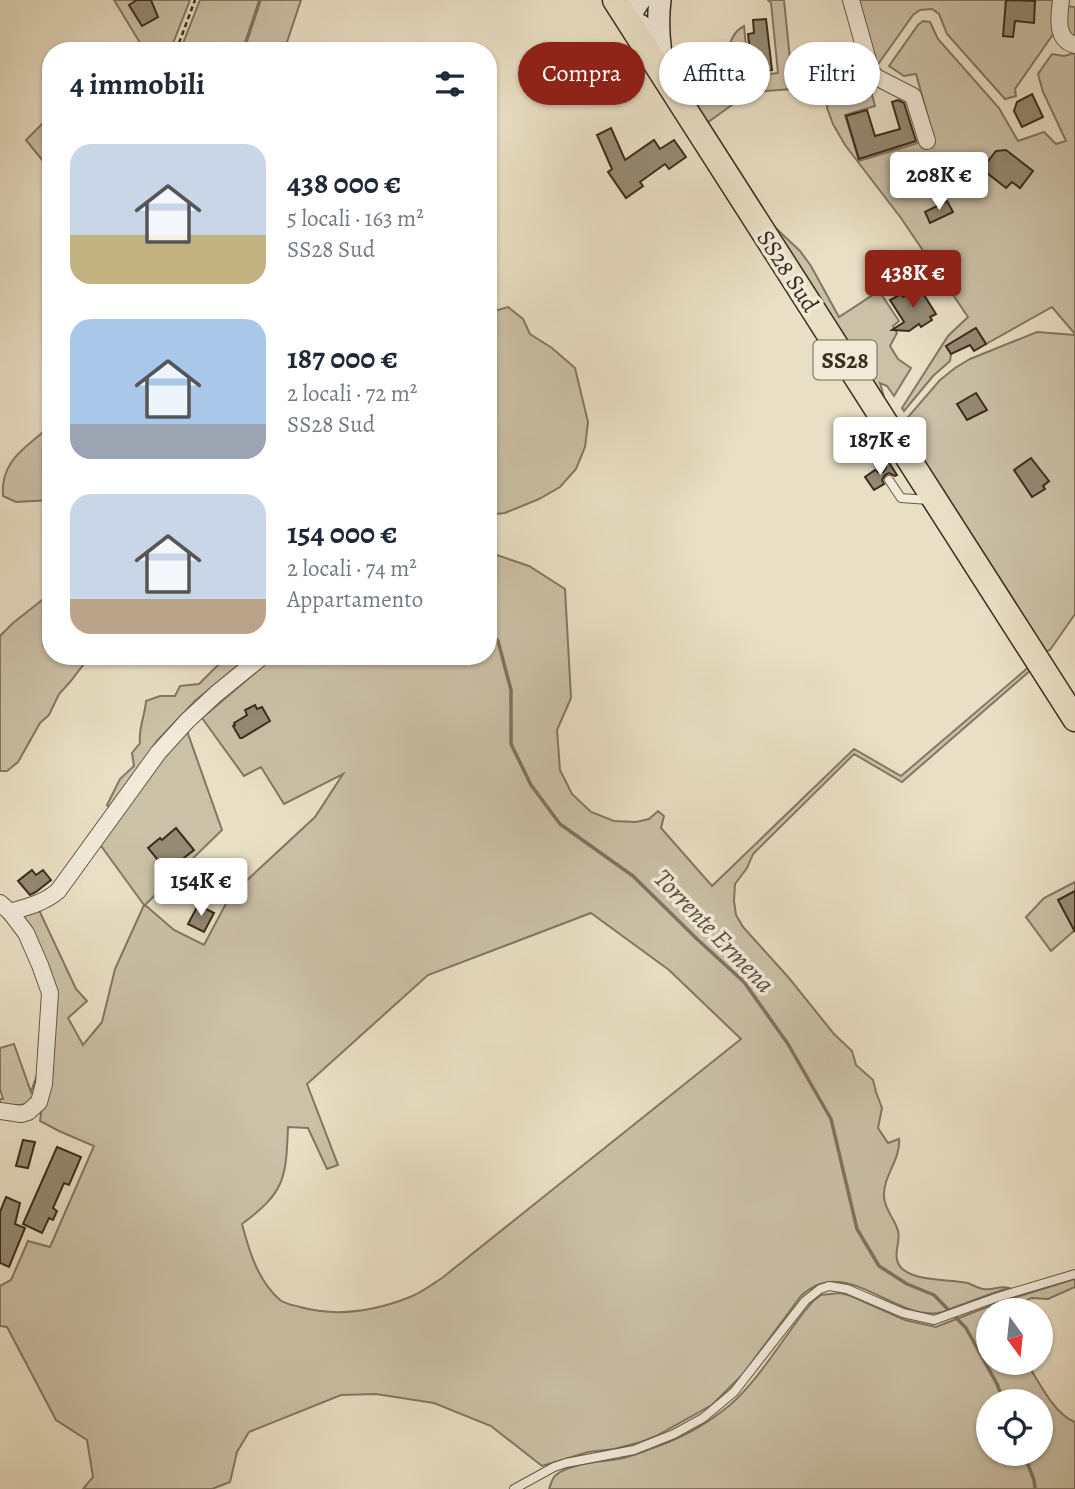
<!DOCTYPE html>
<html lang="it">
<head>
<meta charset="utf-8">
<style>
  :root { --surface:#fff; --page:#f2f2f3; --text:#1f2937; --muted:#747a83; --accent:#8f2418 }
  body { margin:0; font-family:Alegreya,serif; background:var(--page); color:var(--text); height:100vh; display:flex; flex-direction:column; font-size:26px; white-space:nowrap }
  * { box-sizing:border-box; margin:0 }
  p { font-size:23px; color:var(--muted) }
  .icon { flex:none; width:38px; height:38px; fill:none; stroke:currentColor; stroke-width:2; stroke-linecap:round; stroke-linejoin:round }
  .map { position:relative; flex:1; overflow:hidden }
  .drawer { position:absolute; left:42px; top:42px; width:455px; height:623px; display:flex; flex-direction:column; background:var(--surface); border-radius:28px; box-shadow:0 2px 5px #0004 }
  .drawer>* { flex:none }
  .top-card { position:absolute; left:518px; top:42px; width:452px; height:63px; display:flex; gap:14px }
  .needle { width:46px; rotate:165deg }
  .controls { position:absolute; left:976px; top:1298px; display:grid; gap:14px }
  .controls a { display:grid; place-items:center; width:77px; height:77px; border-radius:50%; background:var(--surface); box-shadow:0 2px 5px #0004; font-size:35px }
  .price { position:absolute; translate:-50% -60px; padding:0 16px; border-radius:7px; background:#fff; color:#222; font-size:23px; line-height:46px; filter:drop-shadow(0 2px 4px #0008) }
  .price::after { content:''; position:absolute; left:50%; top:42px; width:21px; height:16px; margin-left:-10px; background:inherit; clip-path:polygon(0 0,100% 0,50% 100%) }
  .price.on { background:var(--accent); color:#fff }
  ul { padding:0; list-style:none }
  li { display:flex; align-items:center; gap:21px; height:175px; padding:0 28px }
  li span { display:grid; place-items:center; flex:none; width:196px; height:140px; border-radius:21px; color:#555 }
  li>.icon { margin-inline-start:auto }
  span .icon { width:84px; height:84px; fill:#fffc; stroke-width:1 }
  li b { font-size:30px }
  h2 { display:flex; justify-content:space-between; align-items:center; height:84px; padding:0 28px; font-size:30px }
  .chip { padding:0 24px; border-radius:32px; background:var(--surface); box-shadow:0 2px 5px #0004; font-size:24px; line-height:63px }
  .chip.on { background:var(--accent); color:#fff }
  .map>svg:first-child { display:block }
</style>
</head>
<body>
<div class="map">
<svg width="1075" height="1489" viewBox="0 0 1075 1489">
  <rect width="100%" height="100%" fill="#e9dfc4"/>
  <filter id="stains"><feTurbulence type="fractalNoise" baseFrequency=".00286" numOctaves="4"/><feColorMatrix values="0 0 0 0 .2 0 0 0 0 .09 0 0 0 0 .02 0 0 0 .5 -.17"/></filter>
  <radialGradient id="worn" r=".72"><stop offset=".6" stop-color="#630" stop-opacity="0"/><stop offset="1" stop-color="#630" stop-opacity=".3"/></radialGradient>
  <!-- green -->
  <g fill="#cbc1a7" stroke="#827761" stroke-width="2" fill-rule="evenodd">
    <path d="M 114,0 L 190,0 L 170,51 L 145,51 Z"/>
    <path d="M 200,0 L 301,0 L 284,51 L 180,51 Z"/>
    <path d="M 768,0 L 784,0 L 793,89 L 750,92 L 704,125 L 682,86 L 675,65 L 684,55 C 681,70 686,89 702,94 C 710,97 718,95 726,95 C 727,74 722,37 744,26 L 749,76 L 778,73 L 771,3 Z"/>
    <path d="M 855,0 L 1056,0 L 1056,30 L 1015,89 L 1016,96 L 1005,99 L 947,34 L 939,14 L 932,9 L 920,10 L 913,15 L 874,70 Z"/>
    <path d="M 1065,6 L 1075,7 L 1075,39 L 1068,37 Z"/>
    <path d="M 923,21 L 930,22 L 938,39 L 999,108 L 1018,141 L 1044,132 L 1056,144 L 1066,141 L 1043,92 L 1038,74 L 1052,54 L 1064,56 L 1075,53 L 1075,334 L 1052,307 L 986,344 L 975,328 L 946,346 L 951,354 L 950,361 L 933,376 L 904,411 L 902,408 L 948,336 L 968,317 L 901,218 L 845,145 L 833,124 L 827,108 L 827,99 L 834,64 L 862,57 L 875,106 L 845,115 L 859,161 L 934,138 L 916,74 L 904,76 L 889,66 L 918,25 Z"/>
    <path d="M 51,115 L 51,171 L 26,140 Z"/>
    <path d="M 765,218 L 800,251 L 811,266 L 839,317 L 879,291 L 899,321 L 893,326 L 897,333 L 890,346 L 898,359 L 911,368 L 894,396 L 887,386 L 880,383 L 884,397 L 881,400 Z"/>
    <path d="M 508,307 L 523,319 L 530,334 L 552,348 L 575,368 L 588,422 L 585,447 L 576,469 L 560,487 L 539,499 L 505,513 L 488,515 L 488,341 L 494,311 Z"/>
    <path d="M 1037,332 L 1075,335 L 1075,614 L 1050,650 L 1042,653 L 905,438 L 912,434 L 912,424 L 908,417 L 940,380 L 955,368 L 970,359 Z"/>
    <path d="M 51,425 L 51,500 L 16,502 L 3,496 C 0,459 28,447 51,425 Z"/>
    <path d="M 488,552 L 529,566 L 565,589 L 571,698 L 557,730 L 560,770 L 572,794 L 591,812 L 614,821 L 636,822 L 649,819 L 658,811 L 664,816 L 661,828 L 712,886 L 854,749 L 901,776 L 1030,666 L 1032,669 L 902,782 L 854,754 L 753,854 L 747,868 L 735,884 L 734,901 L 736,915 L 743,927 L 789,978 L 834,1034 L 852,1051 L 856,1065 L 873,1080 L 876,1092 L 882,1108 L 878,1128 L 888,1143 L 899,1139 C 901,1159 883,1176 884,1196 C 884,1209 895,1219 898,1231 C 901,1242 893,1253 898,1263 C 906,1282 949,1279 968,1283 C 973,1285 978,1288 983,1289 C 992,1291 1000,1285 1009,1288 C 992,1293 975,1300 958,1306 C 952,1308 944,1312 938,1313 C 892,1319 845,1254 801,1296 L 743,1374 L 712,1405 L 656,1436 L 641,1442 L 614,1449 L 588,1452 L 542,1466 L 491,1426 L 434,1403 L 376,1394 L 341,1395 L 249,1432 L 237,1452 L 230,1482 L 212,1489 L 83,1489 L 93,1477 L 87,1440 L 56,1420 L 7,1327 L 0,1326 L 0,1286 L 11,1280 L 28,1241 L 50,1247 L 94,1146 L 59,1131 L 40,1121 L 55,1006 L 17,913 L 39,910 L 76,989 L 87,1001 L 68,1018 L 83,1045 L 102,1022 L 115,969 L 144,905 L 99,843 L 173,746 L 187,731 L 222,830 L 145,905 L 174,930 L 204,945 L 230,896 L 315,817 L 343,774 L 284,804 L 261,767 L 244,776 L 202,718 L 261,668 L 264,659 L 264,656 L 488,656 ZM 591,913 L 669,970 L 741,1039 L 442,1278 C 431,1285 421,1293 410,1297 C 375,1311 336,1317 300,1307 C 293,1305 285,1304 280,1300 C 258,1281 249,1251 242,1224 C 285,1192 286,1179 288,1127 L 308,1128 L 327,1169 L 338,1165 L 307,1084 L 428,975 Z"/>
    <path d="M 51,593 L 51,656 L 90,656 L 70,682 L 59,694 L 49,715 L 40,723 L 18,762 L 7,771 L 0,771 L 0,636 L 13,623 Z"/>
    <path d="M 227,656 L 249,656 L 195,701 L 157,741 L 111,809 L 107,805 L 120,779 L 134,766 L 132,753 L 140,743 C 138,729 145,716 146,701 L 160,696 L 175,696 L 180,686 L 199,684 Z"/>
    <path d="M 1075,882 L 1075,930 L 1051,951 L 1026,917 L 1044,898 Z"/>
    <path d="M 14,1044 L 31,1092 L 40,1066 C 33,1100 39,1107 0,1106 L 0,1099 L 3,1099 L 0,1089 L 0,1048 Z"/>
    <path d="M 1075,1279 L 1075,1287 L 1048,1299 L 1031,1298 L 1010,1311 L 989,1311 L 989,1363 L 1027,1363 C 1038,1381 1055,1415 1075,1422 L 1075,1489 L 549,1489 C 551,1484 552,1478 556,1475 C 570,1463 602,1462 619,1459 C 629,1457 640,1453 650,1449 C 678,1440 707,1424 730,1405 C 757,1382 782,1340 804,1312 L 813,1301 L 821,1295 L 840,1293 L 851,1296 L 905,1320 L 936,1327 L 1000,1302 ZM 989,1402 L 1041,1402 L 1041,1454 L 989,1454 Z"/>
  </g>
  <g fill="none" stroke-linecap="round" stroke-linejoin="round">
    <!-- stream -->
    <g stroke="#80735e" stroke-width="3.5">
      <path d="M 243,51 L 260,0"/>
      <path d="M 488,630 L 498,641 L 511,690 L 511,744 L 531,785 L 560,824 L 633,876 L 697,939 L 744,982 L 788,1044 L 831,1119 L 857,1229 L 879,1266 L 907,1284 L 934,1295 L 966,1328 L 997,1384 L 1004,1402"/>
      <path d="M 1024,1454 L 1034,1480 L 1035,1489"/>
    </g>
  </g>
  <!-- building -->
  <g fill="#958a73" stroke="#3a2d1b" stroke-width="2">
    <path d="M 137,0 L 151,0 L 158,17 L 142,26 L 129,5 Z"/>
    <path d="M 1006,0 L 1035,1 L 1034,23 L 1015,21 L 1013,37 L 1003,36 Z"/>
    <path d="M 766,19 L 772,70 L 758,71 L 756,59 L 751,60 L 748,34 L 754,33 L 753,20 Z"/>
    <path d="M 1032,94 L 1043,117 L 1022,127 L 1014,111 L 1017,102 Z"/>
    <path d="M 898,100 L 904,103 L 916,141 L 859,159 L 846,116 L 867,110 L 875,136 L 900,129 L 892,102 Z"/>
    <path d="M 611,128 L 625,160 L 654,140 L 660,149 L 674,140 L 686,157 L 669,169 L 665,164 L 640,182 L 643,186 L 626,198 L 608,172 L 612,169 L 597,135 Z"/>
    <path d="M 1006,150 L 1033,171 L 1020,188 L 1012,182 L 1006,188 L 982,169 L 996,151 Z"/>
    <path d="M 947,201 L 953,212 L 930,223 L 925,212 Z"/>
    <path d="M 919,287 L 936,314 L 930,317 L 932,320 L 921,327 L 919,324 L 909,331 L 892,330 L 904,322 L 890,300 L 901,294 L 903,297 Z"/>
    <path d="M 976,328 L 986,344 L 974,351 L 970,345 L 951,354 L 946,346 Z"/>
    <path d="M 976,393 L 987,410 L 967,420 L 957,404 Z"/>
    <path d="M 1031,458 L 1049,481 L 1043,486 L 1045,489 L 1032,497 L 1014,470 Z"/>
    <path d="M 888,461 L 897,475 L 895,476 L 889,473 L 885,475 L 882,480 L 884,484 L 874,490 L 865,477 L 875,470 L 878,472 L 883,472 L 886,468 L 886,463 Z"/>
    <path d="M 255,705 L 257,709 L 262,707 L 270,721 L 242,738 L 240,738 L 233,726 L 235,725 L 234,723 L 247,715 L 245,710 Z"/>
    <path d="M 176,828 L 194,850 L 167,871 L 148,848 L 160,838 L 162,840 Z"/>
    <path d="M 32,870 L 36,875 L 43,870 L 51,880 L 36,892 L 30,895 L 18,881 Z"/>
    <path d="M 1075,891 L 1075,932 L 1058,900 Z"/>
    <path d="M 198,905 L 214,913 L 204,932 L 188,924 Z"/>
    <path d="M 23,1140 L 35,1142 L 28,1168 L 16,1166 Z"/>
    <path d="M 57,1147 L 81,1157 L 69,1185 L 64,1183 L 53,1208 L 57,1211 L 53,1220 L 49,1218 L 42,1233 L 23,1224 Z"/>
    <path d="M 6,1197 L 20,1203 L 15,1224 L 25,1228 L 9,1267 L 0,1263 L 0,1212 Z"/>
  </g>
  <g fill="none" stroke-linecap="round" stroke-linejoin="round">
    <defs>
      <g id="lane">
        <path d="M 879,423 L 871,453 L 880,466"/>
        <path d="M 889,480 L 901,498 L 929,500"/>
        <path d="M 514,1489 L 554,1467 L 566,1463 L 634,1450 L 674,1434 L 703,1418 L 734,1392 L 805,1301 L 820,1289 L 829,1286 L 847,1289 L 903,1313 L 934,1320 L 998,1297 L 1075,1274"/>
      </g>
      <g id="street">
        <path d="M 851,0 L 871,71 L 876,77 L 913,96 L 927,141"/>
        <path d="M 1061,0 C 1059,16 1055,40 1075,45"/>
        <path d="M 0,903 L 10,912 L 26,933 L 40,965 L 50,993 L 44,1084 L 39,1102 L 28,1112 L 21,1114 L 0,1111"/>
        <path d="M 10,912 C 27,907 44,903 58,891 L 158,753 L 187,721 L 216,694 L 259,659"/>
      </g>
      <g id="secondary">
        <path d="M 640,0 C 633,9 631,14 632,25 L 640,25"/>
        <path d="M 660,0 C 657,25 659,49 665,74"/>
      </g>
      <path id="primary" d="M 615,0 L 1075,719"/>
    </defs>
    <!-- lane casing -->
    <use href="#lane" stroke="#665a45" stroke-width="10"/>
    <!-- street casing -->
    <use href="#street" stroke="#665a45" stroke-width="18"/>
    <!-- secondary casing -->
    <use href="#secondary" stroke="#3a2d1b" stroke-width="24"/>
    <!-- primary casing -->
    <use href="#primary" stroke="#3a2d1b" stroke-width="27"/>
    <!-- path -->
    <path stroke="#3a2d1b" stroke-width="2.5" stroke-dasharray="5 3.5" stroke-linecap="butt" d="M 176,51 L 195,0"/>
    <!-- lane -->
    <use href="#lane" stroke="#f1ead9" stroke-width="8"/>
    <!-- street -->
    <use href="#street" stroke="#f1ead9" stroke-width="16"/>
    <!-- secondary -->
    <use href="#secondary" stroke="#f1ead9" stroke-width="21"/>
    <!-- primary -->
    <use href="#primary" stroke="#e9dfc4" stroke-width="24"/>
  </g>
  <g text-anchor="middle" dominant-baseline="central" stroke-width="7" stroke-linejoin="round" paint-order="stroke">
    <!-- shield labels -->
    <rect fill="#f1ead9" stroke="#716654" stroke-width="2" x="813.5" y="340.5" width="63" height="39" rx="5"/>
    <g font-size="23" font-weight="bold" fill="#3a2d1b">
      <text x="845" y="360">SS28</text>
    </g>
    <!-- street labels -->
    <g font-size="24" fill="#3a2d1b" stroke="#f1ead9">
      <text transform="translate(788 271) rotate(57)">SS28 Sud</text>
    </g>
    <!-- water labels -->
    <g font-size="26" font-style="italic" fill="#5d503d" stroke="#f1ead9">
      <text transform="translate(714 931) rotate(46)">Torrente Ermena</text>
    </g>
  </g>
  <rect width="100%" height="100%" filter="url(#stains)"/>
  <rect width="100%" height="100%" fill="url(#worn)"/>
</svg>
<div class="controls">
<a><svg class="needle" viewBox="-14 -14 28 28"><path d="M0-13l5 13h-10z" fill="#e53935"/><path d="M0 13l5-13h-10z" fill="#747a83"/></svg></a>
<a><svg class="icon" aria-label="locate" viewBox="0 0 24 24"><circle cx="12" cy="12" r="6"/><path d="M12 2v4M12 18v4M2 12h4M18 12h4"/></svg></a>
</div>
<b class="price" style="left:939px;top:212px">208K €</b>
<b class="price on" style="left:913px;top:310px">438K €</b>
<b class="price" style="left:880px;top:477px">187K €</b>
<b class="price" style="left:201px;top:918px">154K €</b>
<div class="top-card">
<a class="chip on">Compra</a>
<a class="chip">Affitta</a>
<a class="chip">Filtri</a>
</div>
<section class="drawer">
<h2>4 immobili<svg class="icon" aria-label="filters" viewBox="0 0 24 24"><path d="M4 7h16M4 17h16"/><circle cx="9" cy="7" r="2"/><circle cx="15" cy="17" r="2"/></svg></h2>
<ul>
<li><span style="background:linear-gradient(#c9d6e8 65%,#c2b280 0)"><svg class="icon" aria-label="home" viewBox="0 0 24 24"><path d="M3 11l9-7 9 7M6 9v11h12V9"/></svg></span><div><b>438 000 €</b><p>5 locali · 163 m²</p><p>SS28 Sud</p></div></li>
<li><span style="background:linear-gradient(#a9c7e8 75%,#9aa5b1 0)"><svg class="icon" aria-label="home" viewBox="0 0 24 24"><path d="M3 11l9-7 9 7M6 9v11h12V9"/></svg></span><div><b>187 000 €</b><p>2 locali · 72 m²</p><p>SS28 Sud</p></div></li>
<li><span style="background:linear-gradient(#c9d6e8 75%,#b9a48a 0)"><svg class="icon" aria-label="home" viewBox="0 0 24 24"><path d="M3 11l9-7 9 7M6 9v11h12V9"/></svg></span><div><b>154 000 €</b><p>2 locali · 74 m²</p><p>Appartamento</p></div></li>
</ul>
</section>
</div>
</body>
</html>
